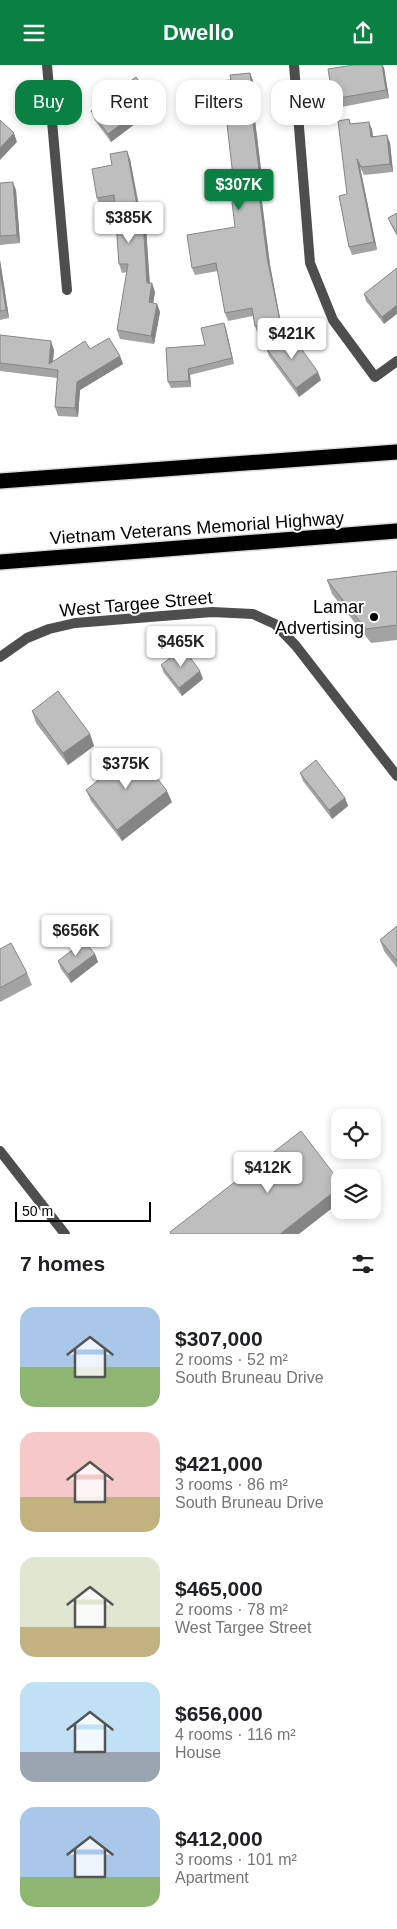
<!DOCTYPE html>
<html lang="en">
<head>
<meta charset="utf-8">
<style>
  :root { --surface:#fff; --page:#f6f6f6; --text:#202124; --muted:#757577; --accent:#0b8043 }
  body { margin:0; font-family:Arial,sans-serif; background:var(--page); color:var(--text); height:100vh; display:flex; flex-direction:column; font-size:19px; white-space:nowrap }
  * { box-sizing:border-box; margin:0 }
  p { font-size:16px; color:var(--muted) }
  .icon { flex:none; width:28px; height:28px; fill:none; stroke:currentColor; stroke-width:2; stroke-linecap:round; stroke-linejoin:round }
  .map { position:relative; height:1169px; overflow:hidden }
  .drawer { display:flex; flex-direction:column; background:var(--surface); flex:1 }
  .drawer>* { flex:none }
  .hud { position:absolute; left:15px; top:15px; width:368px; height:45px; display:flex; gap:10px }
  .buttons { position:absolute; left:331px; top:1044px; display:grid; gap:10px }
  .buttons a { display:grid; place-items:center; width:50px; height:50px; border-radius:10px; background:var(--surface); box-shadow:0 2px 8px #0003; font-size:25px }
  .scale { position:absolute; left:15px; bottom:12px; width:136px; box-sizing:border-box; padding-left:5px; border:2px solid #000; border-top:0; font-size:14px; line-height:18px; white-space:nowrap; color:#000; -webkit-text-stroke:4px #fff; paint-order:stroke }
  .price { position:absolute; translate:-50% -42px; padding:0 11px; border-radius:5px; background:#fff; color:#222; font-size:16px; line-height:32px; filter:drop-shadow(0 1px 2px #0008) }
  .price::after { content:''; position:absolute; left:50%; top:30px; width:15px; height:11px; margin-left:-8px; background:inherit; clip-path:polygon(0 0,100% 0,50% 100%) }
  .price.selected { background:var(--accent); color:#fff }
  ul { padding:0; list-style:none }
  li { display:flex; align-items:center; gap:15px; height:125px; padding:0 20px }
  li span { display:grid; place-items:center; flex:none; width:140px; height:100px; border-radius:15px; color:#555 }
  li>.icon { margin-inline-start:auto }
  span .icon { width:60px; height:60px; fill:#fffc; stroke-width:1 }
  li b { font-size:21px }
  h2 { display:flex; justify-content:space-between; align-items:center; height:60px; padding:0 20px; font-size:21px }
  .chip { padding:0 18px; border-radius:15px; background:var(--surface); box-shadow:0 2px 8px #0003; font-size:18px; line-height:45px }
  .chip.selected { background:var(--accent); color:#fff }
  header { display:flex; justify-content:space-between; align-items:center; height:65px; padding:0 20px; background:var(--accent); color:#fff; font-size:22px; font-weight:700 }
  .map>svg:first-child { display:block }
</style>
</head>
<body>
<header><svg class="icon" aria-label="menu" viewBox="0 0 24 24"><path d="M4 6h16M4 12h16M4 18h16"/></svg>Dwello<svg class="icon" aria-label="share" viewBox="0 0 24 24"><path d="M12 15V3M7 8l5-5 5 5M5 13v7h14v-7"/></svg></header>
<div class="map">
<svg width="397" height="1169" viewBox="0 0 397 1169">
  <rect width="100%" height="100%" fill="#fff"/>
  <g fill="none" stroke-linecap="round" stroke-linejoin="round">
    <defs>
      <g id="highway">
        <path d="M 0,416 L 397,387"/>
        <path d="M 0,497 L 397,466"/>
      </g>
    </defs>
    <!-- highway casing -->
    <use href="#highway" stroke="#dbdbdb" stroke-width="18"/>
    <!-- street -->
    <g stroke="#4e4e4e" stroke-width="10">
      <path d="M 47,0 L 67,225"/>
      <path d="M 294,0 L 310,198 L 333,255 L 375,312 L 397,296"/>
      <path d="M 0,592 L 27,573 L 49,564 L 75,558 L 212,547 L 253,549 L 275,559 L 296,581 L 397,711"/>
      <path d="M 0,1086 L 65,1169"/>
    </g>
    <!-- highway -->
    <use href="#highway" stroke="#000" stroke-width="15"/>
  </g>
  <!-- wall -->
  <g fill="#a3a3a3">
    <path d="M 384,3 L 389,33 L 336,43 L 333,34 Z"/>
    <path d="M 250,8 L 253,16 L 257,47 L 254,47 L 264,129 L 261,129 L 270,200 L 282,264 L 258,269 L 255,261 L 253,251 L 228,256 L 225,248 L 218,206 L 195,210 L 192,203 L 235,162 L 236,137 L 226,50 L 203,53 L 200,45 L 231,15 Z"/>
    <path d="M 156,43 L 111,77 L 94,54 L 91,46 Z"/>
    <path d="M 349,54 L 351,59 L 369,57 L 372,65 L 373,71 L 390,78 L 393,107 L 364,110 L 360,102 L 377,185 L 352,190 L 349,182 L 347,129 Z"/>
    <path d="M 130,94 L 139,140 L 145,148 L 150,218 L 155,227 L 153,238 L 157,239 L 160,247 L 154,279 L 120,274 L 117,265 L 127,207 L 122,208 L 119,199 L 115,139 L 100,142 L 97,133 L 112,100 Z"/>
    <path d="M 0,118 L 16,125 L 20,178 L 0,180 Z"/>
    <path d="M 397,148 L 397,171 L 391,160 L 388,153 Z"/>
    <path d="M 0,195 L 9,253 L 0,255 Z"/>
    <path d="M 397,203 L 384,259 L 366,236 L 364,229 Z"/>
    <path d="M 224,258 L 226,264 L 234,299 L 190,310 L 191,322 L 171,323 L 168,317 L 205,280 Z"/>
    <path d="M 0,270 L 54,285 L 53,296 L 90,284 L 120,291 L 123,299 L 80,325 L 78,352 L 58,351 L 55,342 L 57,313 L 0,306 Z"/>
    <path d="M 266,283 L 321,315 L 299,332 L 269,291 Z"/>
    <path d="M 397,506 L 397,575 L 371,578 L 332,529 L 327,515 Z"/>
    <path d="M 161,600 L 203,614 L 182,631 L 164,608 Z"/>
    <path d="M 32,646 L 90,669 L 94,681 L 68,700 L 36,658 Z"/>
    <path d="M 300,708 L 345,733 L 348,741 L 332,754 L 303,716 Z"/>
    <path d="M 86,725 L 172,737 L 122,776 L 91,736 Z"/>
    <path d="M 397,861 L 397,903 L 384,886 L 380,875 Z"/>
    <path d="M 0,884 L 27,908 L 32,920 L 0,937 Z"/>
    <path d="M 95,889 L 98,897 L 71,918 L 61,904 L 58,896 Z"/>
  </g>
  <!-- shaded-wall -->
  <g fill="#858585">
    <path d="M 382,0 L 383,0 L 384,3 L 389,33 L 386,25 Z"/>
    <path d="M 250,8 L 253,16 L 257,47 L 254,39 Z"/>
    <path d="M 153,35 L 156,43 L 111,77 L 108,69 Z"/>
    <path d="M 251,39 L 254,47 L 264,129 L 261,121 Z"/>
    <path d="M 369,57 L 372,65 L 374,80 L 371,72 Z"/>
    <path d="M 14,68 L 17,77 L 0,95 L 0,83 Z"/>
    <path d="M 387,70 L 390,78 L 393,107 L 390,99 Z"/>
    <path d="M 127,86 L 130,94 L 140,149 L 137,140 Z"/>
    <path d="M 357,94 L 360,102 L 377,185 L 374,177 Z"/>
    <path d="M 13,117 L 16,125 L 20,178 L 17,170 Z"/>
    <path d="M 258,121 L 261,129 L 270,200 L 282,264 L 280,256 L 267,192 Z"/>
    <path d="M 142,140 L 145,148 L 150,226 L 147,218 Z"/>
    <path d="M 0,195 L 9,253 L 6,245 L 0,206 Z"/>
    <path d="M 152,218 L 155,227 L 152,245 L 149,237 Z"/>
    <path d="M 157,239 L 160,247 L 154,279 L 151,271 Z"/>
    <path d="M 397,240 L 397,249 L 384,259 L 382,252 Z"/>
    <path d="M 224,258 L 226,264 L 234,299 L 232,293 Z"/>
    <path d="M 51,276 L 54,285 L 52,305 L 49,299 Z"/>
    <path d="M 120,291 L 123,299 L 80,325 L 78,352 L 75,343 L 77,317 Z"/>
    <path d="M 188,304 L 190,310 L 191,322 L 189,316 Z"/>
    <path d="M 318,307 L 321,315 L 299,332 L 296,323 Z"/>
    <path d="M 200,606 L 203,614 L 182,631 L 179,623 Z"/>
    <path d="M 90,669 L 94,681 L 68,700 L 63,688 Z"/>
    <path d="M 167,726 L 172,737 L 122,776 L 117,765 Z"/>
    <path d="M 345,733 L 348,741 L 332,754 L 329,745 Z"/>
    <path d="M 95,889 L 98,897 L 71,918 L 68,909 Z"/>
    <path d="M 340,1122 L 340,1137 L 299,1169 L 280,1169 Z"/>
  </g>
  <!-- building -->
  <g fill="#bebebe" stroke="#858585">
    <path d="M 353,0 L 382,0 L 386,25 L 333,34 L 328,4 Z"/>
    <path d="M 250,8 L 254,39 L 251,39 L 252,50 L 261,121 L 258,121 L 267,192 L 280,256 L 255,261 L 252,243 L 225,248 L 216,198 L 192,203 L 187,170 L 235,162 L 232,137 L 236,137 L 225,42 L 200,45 L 197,18 L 231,15 L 230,10 Z"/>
    <path d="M 136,12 L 153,35 L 108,69 L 91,46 Z"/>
    <path d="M 349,54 L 350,59 L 369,57 L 371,72 L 387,70 L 390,99 L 361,102 L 357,94 L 374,177 L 349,182 L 339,131 L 347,129 L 338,56 Z"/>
    <path d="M 0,55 L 14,68 L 0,83 Z"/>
    <path d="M 127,86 L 137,140 L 142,140 L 147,218 L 152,218 L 149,237 L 157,239 L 151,271 L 117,265 L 128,199 L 119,199 L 114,130 L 97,133 L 92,104 L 112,100 L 110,89 Z"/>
    <path d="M 13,117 L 17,170 L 0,171 L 0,118 Z"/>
    <path d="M 397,148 L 397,169 L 388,153 Z"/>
    <path d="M 397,203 L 397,240 L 382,252 L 364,229 Z"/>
    <path d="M 0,206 L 6,245 L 0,246 Z"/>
    <path d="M 224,258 L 232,293 L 188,304 L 189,316 L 168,317 L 166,283 L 205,280 L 201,263 Z"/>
    <path d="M 289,267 L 318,307 L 296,323 L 266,283 Z"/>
    <path d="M 0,270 L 51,276 L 49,299 L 85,276 L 90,284 L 109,273 L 120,291 L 77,317 L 75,343 L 55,342 L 58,305 L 0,298 Z"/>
    <path d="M 397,506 L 397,560 L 366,564 L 327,515 Z"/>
    <path d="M 183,583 L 200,606 L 179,623 L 161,600 Z"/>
    <path d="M 58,626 L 90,669 L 63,688 L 32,646 Z"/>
    <path d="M 136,686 L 167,726 L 117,765 L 86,725 Z"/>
    <path d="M 316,695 L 345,733 L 329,745 L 300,708 Z"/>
    <path d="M 397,861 L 397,896 L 380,875 Z"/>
    <path d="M 84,876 L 95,889 L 68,909 L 58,896 Z"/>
    <path d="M 11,878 L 27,908 L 0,923 L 0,884 Z"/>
    <path d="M 301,1066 L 340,1117 L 340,1122 L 280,1169 L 171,1169 L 170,1167 Z"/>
  </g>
  <!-- markers -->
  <circle fill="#000" stroke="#fff" stroke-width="2" cx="374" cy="552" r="5"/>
  <g text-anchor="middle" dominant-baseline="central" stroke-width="4" stroke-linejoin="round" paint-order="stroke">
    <!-- street labels -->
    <g font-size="18" fill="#000" stroke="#fff">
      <text transform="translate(197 463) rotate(-4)">Vietnam Veterans Memorial Highway</text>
      <text transform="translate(136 539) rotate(-5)">West Targee Street</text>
    </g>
    <!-- poi labels -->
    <g font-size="18" fill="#000" stroke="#fff" text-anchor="end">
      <text x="364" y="542">Lamar<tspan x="364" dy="21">Advertising</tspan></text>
    </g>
  </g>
</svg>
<div class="buttons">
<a><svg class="icon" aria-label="locate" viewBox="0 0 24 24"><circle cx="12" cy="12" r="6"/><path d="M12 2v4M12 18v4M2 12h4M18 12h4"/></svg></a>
<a><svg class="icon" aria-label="layers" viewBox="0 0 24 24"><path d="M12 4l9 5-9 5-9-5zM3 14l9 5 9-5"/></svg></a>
</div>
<div class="scale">50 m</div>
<b class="price selected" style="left:239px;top:146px">$307K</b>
<b class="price" style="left:129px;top:179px">$385K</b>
<b class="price" style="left:292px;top:295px">$421K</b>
<b class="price" style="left:181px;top:603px">$465K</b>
<b class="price" style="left:126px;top:725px">$375K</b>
<b class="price" style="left:76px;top:892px">$656K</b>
<b class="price" style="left:268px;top:1129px">$412K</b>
<div class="hud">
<a class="chip selected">Buy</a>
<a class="chip">Rent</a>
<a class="chip">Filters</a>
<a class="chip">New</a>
</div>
</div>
<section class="drawer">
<h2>7 homes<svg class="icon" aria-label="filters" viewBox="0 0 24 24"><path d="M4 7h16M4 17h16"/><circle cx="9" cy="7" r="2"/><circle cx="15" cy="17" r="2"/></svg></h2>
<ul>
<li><span style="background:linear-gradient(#a9c7e8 60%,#8fb573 0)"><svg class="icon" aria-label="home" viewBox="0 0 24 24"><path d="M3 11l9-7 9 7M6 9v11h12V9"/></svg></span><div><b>$307,000</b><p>2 rooms · 52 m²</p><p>South Bruneau Drive</p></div></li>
<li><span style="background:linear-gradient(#f6c9c9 65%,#c2b280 0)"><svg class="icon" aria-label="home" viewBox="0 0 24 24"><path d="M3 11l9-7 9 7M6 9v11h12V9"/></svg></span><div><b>$421,000</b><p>3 rooms · 86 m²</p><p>South Bruneau Drive</p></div></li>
<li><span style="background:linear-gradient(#dfe7d0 70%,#c2b280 0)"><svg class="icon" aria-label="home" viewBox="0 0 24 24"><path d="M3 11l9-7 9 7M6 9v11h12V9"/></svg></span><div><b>$465,000</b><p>2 rooms · 78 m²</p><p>West Targee Street</p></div></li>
<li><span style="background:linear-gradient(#bfe0f5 70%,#9aa5b1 0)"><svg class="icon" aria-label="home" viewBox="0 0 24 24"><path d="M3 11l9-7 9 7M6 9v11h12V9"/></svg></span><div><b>$656,000</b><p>4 rooms · 116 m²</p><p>House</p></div></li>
<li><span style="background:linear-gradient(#a9c7e8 70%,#8fb573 0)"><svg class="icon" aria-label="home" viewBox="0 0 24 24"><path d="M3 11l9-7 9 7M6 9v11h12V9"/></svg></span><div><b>$412,000</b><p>3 rooms · 101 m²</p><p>Apartment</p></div></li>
</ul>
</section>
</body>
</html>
